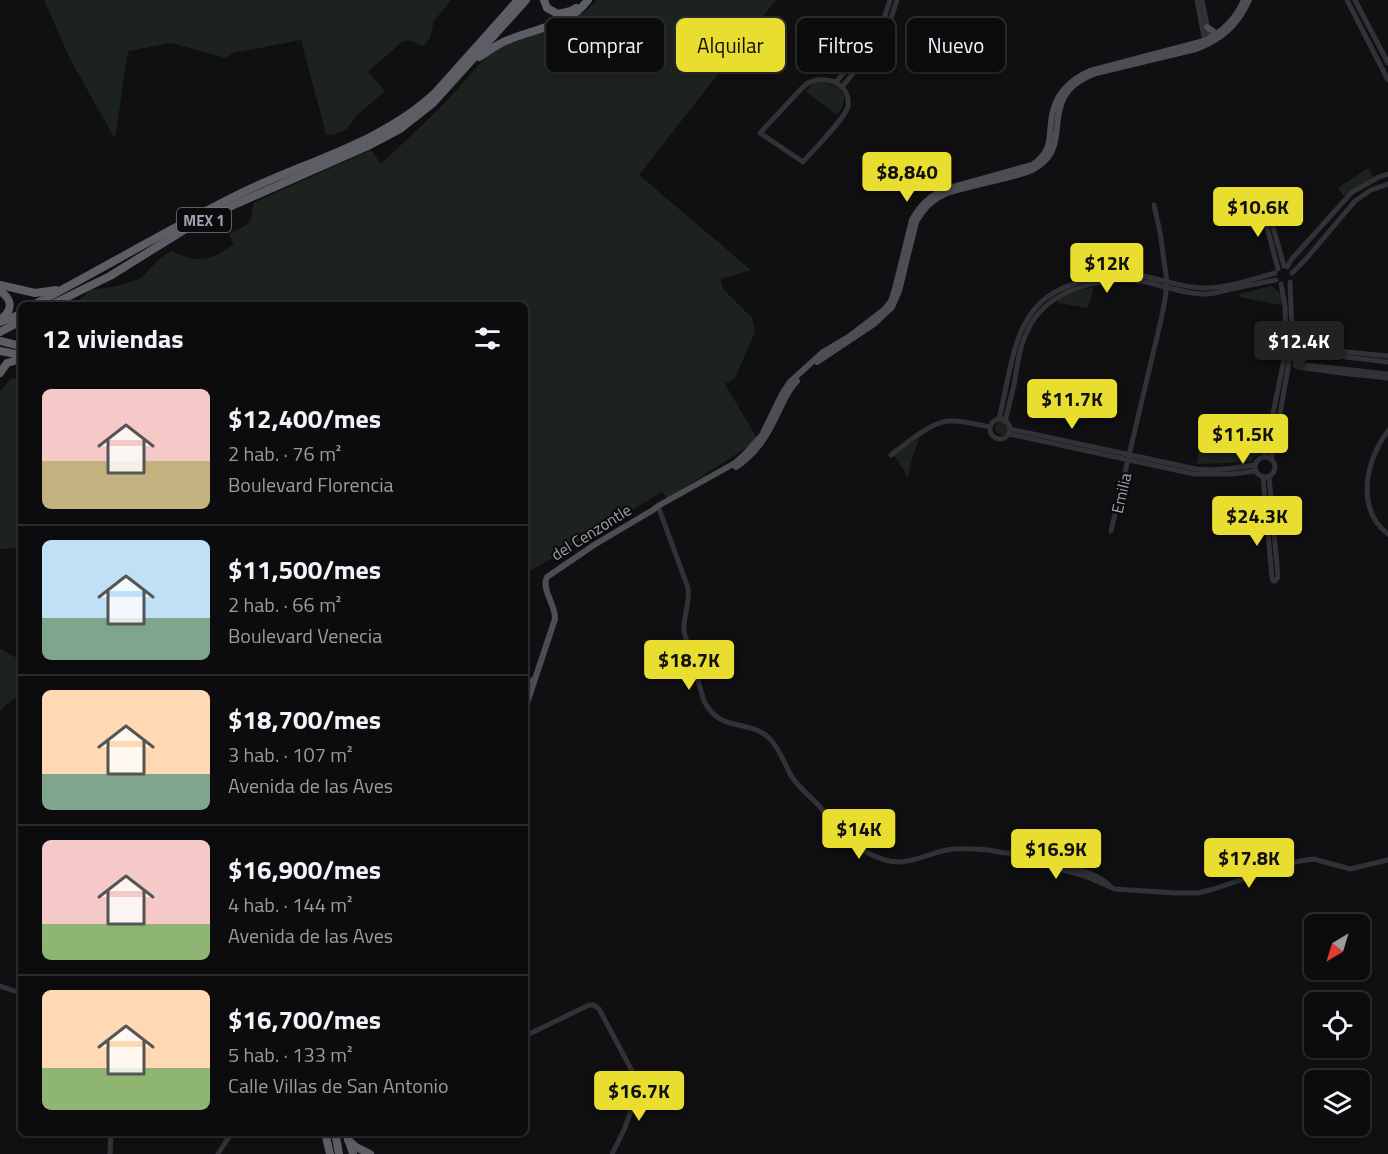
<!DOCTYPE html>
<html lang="es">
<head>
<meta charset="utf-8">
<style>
  :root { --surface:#0c0b0d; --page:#151416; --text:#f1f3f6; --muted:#9a9b9d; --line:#2c2b2e; --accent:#e9de2f }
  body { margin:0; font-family:"Titillium Web",sans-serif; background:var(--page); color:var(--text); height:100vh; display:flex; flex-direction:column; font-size:22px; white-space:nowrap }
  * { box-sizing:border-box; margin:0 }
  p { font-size:20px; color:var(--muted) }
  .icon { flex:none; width:33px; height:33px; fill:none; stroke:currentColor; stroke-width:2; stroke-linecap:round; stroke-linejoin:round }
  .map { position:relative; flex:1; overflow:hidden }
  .panel { position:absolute; left:18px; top:302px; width:510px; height:834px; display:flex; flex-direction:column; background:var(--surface); border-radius:9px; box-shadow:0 2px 4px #0004,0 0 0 2px var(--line) }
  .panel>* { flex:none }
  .top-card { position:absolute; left:546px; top:18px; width:570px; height:54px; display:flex; gap:12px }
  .needle { width:39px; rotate:218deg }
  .controls { position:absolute; left:1304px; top:914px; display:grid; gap:12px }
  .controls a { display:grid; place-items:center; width:66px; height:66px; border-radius:9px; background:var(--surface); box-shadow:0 2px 4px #0004,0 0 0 2px var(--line); font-size:30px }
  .price { position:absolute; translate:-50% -51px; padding:0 14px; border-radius:6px; background:var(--accent); color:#111; font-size:20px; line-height:39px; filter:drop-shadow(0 2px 3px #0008) }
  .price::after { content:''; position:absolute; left:50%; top:36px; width:18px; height:14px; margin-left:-9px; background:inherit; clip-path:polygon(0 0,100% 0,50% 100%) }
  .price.current { background:#222; color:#fff }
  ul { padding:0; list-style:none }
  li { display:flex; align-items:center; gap:18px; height:150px; padding:0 24px }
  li+li { border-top:2px solid var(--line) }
  li span { display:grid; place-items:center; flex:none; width:168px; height:120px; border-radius:9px; color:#555 }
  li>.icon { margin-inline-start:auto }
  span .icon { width:72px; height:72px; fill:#fffc; stroke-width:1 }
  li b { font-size:26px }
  h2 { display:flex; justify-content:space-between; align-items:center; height:72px; padding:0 24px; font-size:26px }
  .pill { padding:0 21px; border-radius:9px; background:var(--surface); box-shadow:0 2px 4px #0004,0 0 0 2px var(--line); font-size:21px; line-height:54px }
  .pill.current { background:var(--accent); color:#111 }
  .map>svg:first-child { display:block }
</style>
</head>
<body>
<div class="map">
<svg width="1388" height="1154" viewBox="0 0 1388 1154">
  <rect width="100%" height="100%" fill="#100f11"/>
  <!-- green -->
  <g fill="#1c231e">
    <path d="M 44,0 L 451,0 L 434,21 L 430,38 L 423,46 L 408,40 L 402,42 L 368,72 L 385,91 L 357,115 L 347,129 L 332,135 L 326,134 L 301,40 L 233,53 L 226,58 L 171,43 L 128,51 L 115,139 L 70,59 Z"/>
    <path d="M 597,0 L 776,0 L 639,175 L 751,270 L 721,279 L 723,289 L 752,318 L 755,332 L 735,378 L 725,384 L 758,440 L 667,499 L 662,492 L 525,574 L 525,304 L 76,304 L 90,290 L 118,286 L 141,278 L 159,259 L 171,251 C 198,264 210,261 234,244 L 229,234 C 248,224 252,226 253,203 L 371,150 L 381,164 L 442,106 L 498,44 L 569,17 L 583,13 Z"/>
    <path d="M 820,82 C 842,86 852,95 837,115 L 806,92 L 813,83 Z"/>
    <path d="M 1368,168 L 1373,177 L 1343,196 L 1338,188 Z"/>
    <path d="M 1272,286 L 1280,293 L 1282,305 L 1239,297 L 1239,294 Z"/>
    <path d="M 1094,287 L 1088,308 L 1058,303 L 1058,299 L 1070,292 Z"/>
    <path d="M 21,378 L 21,548 L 0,549 L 0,392 L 10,379 Z"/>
    <circle cx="1002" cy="428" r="7"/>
    <path d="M 920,437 L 912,458 L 908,477 L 894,455 Z"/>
    <path d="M 1200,437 L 1261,451 L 1261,453 L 1254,457 L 1251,462 L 1197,464 Z"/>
    <path d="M 0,649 L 21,660 L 21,694 L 2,708 L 0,712 Z"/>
  </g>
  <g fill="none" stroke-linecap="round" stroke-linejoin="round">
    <!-- minor -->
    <g stroke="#313136" stroke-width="5">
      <path d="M 1197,0 L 1205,42"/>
      <path d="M 1202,0 L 1210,41"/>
      <path d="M 1347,0 L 1388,80"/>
      <path d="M 1355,0 L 1388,63"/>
      <path d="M 816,80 C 826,79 836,80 843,88 C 847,92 849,100 848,106 C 846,118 813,150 803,162 L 760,133 L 802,88 L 808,83 Z"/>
      <path d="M 836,82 L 881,28 L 890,0"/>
      <path d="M 842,87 L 887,31 L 897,0"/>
      <path d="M 1260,201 L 1264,200 L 1266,202 L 1284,266"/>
      <path d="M 1260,201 L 1278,269"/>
      <path d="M 1287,267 L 1291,260 L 1352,192 L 1379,177 L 1388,174"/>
      <path d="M 1292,273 L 1306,259 L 1355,201 L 1371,190 L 1388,184"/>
      <path d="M 1288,346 L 1388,356"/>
      <path d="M 1287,350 L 1388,362"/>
      <path d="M 1388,374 L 1296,364 L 1295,365 L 1297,367 L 1349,374 L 1388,378"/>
      <path d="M 999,419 C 1006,391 1011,352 1023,327 C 1029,316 1036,305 1046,298 C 1069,281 1109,272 1137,275 C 1160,278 1181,288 1204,288 C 1227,288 1253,279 1275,273"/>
      <circle cx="1000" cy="429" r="10"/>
      <path d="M 1005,421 C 1008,409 1011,397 1014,385 C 1017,367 1019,348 1027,332 C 1045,289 1103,275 1146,282 C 1165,286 1184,294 1204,294 C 1214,294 1222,291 1231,289 C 1246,286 1261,283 1276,280"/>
      <path d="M 1010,429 L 1196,469 C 1216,471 1235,468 1255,465"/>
      <path d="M 1388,431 C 1366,459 1355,509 1388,534"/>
      <path d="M 1009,434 L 1194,474 L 1231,474 L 1255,471"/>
      <path d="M 891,455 C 906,444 929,423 948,421 C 962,420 977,424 990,427"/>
      <circle cx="1265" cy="467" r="10"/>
      <path d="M 1264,457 L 1286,350 L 1285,306 L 1281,284"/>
      <path d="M 1271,459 L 1278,425 L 1291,351 L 1292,333 L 1290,282"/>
      <path d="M 1263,477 L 1272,578 L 1273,581 L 1275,581 L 1278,577 L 1269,476"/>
      <path d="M 658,506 L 688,588 C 690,603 683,617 684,632 L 704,701 C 721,734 748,718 769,738 C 780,748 784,764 792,777 C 800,789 811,797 820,807 C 826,814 830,822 836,829 C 849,844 880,863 900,862 C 918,861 935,851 953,849 C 965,848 978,849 989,850 C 998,852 1008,854 1016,853 C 1040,859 1097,869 1111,887"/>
      <path d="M 1111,531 L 1161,320 L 1165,300 L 1167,282 L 1160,232 L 1154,205"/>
      <path d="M 1011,854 L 1015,857 L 1085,876 L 1115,889 L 1176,893 L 1198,893 L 1214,889 L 1291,863 L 1306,860 L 1314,859 L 1350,869 L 1388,860"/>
      <path d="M 0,986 L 21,993"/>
      <path d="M 529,1034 L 589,1005 L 594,1005 L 599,1009 L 638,1082 L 635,1100 L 624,1130 L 612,1154"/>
      <path d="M 110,1154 L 111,1132"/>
      <path d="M 218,1154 L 232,1132"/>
    </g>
    <!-- major -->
    <g stroke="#4d4d54" stroke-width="6">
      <path d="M 1207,27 L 1217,34"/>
      <path d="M 817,362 L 874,324 L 892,307 L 899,291 L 916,222 C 923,208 933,199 947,193 C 967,187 986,183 1006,178 C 1017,175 1030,173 1040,165 C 1074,140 1035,96 1096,73 L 1196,49 C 1222,39 1237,26 1249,0"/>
      <path d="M 736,467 C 756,454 767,436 777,415 C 783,403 787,391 797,381"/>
      <path d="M 525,697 L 530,684 L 533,680"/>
      <path d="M 525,709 L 555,619 C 556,605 541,590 547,577 L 594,545 L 653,510 L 658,506 L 735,463 L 744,455 L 762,435 L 782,394 L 790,382 L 823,352 L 850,336 L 884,310 L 891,301 L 895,289 L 912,220 C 920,205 930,195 946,189 L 1032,165 C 1056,149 1047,134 1053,111 C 1058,91 1072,79 1090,71 L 1204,41 C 1223,32 1236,19 1244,0"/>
    </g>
    <!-- highway -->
    <g stroke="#5d5d66" stroke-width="8">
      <path d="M 544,0 L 547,8 L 558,14 L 571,11 L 576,8"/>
      <path d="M 479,57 C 489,51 497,44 508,40 C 536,28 569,26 588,0"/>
      <path d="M 0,285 L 35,293 L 56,290"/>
      <path d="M 0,291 C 13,300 13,310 0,320"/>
      <path d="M 35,304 C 102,269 167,230 235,196 C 300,163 382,144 436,92 L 518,0"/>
      <path d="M 53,304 L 110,276 L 184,230 L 236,204 L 370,145 L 400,129 L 433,103 L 526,0"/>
      <path d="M 0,332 L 21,321"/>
      <path d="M 0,341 L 21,346"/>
      <path d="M 0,351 L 21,355"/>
      <path d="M 0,373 L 7,363 L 21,359"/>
      <path d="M 325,1132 L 330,1154"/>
      <path d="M 335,1132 L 339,1154"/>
      <path d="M 346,1132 L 353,1154"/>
      <path d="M 348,1140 L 356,1147 L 370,1154"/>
    </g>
    <!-- highway-bridge -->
    <path stroke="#5d5d66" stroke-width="8" d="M 0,322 L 21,314"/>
  </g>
  <g text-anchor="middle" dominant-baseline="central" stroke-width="4.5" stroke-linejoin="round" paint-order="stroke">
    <!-- shield labels -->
    <rect fill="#0b0b0c" stroke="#747580" stroke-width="1.5" x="177" y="208" width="54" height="24" rx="4.5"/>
    <g font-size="15" font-weight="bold" fill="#a1a2b1">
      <text x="204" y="220">MEX 1</text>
    </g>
    <!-- street labels -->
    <g font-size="16" fill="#a1a2b1" stroke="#0b0b0c">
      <text transform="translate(1121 493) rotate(-77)">Emilia</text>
      <text transform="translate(591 532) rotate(-32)">del Cenzontle</text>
    </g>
  </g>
</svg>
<div class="controls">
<a><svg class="needle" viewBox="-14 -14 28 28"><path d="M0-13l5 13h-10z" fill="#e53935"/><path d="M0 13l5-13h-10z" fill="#9a9b9d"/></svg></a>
<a><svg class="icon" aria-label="locate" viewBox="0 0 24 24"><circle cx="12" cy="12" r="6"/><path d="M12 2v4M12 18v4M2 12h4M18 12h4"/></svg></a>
<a><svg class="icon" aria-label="layers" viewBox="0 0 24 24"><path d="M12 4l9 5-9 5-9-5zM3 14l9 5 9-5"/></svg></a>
</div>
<b class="price" style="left:907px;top:203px">$8,840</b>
<b class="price" style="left:1258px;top:238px">$10.6K</b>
<b class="price" style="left:1107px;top:294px">$12K</b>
<b class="price current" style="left:1299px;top:372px">$12.4K</b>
<b class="price" style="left:1072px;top:430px">$11.7K</b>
<b class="price" style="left:1243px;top:465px">$11.5K</b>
<b class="price" style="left:1257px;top:547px">$24.3K</b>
<b class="price" style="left:689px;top:691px">$18.7K</b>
<b class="price" style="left:859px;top:860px">$14K</b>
<b class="price" style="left:1056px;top:880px">$16.9K</b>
<b class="price" style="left:1249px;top:889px">$17.8K</b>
<b class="price" style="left:639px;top:1122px">$16.7K</b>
<div class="top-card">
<a class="pill">Comprar</a>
<a class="pill current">Alquilar</a>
<a class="pill">Filtros</a>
<a class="pill">Nuevo</a>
</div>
<section class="panel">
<h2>12 viviendas<svg class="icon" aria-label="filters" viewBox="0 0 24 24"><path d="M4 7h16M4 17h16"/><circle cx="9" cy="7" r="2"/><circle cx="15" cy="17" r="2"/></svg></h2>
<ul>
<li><span style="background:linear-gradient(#f6c9c9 60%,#c2b280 0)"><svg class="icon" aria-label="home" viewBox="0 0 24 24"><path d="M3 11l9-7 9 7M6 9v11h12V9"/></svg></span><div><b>$12,400/mes</b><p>2 hab. · 76 m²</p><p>Boulevard Florencia</p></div></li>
<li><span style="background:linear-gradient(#bfe0f5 65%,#7fa58c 0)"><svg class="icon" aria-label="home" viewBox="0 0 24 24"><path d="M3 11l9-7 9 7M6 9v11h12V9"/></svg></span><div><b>$11,500/mes</b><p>2 hab. · 66 m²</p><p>Boulevard Venecia</p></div></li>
<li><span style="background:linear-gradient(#ffd9b3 70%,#7fa58c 0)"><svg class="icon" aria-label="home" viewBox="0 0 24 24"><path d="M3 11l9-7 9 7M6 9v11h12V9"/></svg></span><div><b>$18,700/mes</b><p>3 hab. · 107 m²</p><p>Avenida de las Aves</p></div></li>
<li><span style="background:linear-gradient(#f6c9c9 70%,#8fb573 0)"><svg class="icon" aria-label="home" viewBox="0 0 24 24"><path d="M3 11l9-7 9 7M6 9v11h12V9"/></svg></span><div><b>$16,900/mes</b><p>4 hab. · 144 m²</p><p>Avenida de las Aves</p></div></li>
<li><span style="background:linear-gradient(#ffd9b3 65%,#8fb573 0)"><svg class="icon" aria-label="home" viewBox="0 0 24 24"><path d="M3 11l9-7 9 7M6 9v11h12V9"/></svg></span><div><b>$16,700/mes</b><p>5 hab. · 133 m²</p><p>Calle Villas de San Antonio</p></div></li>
</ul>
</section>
</div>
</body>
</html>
